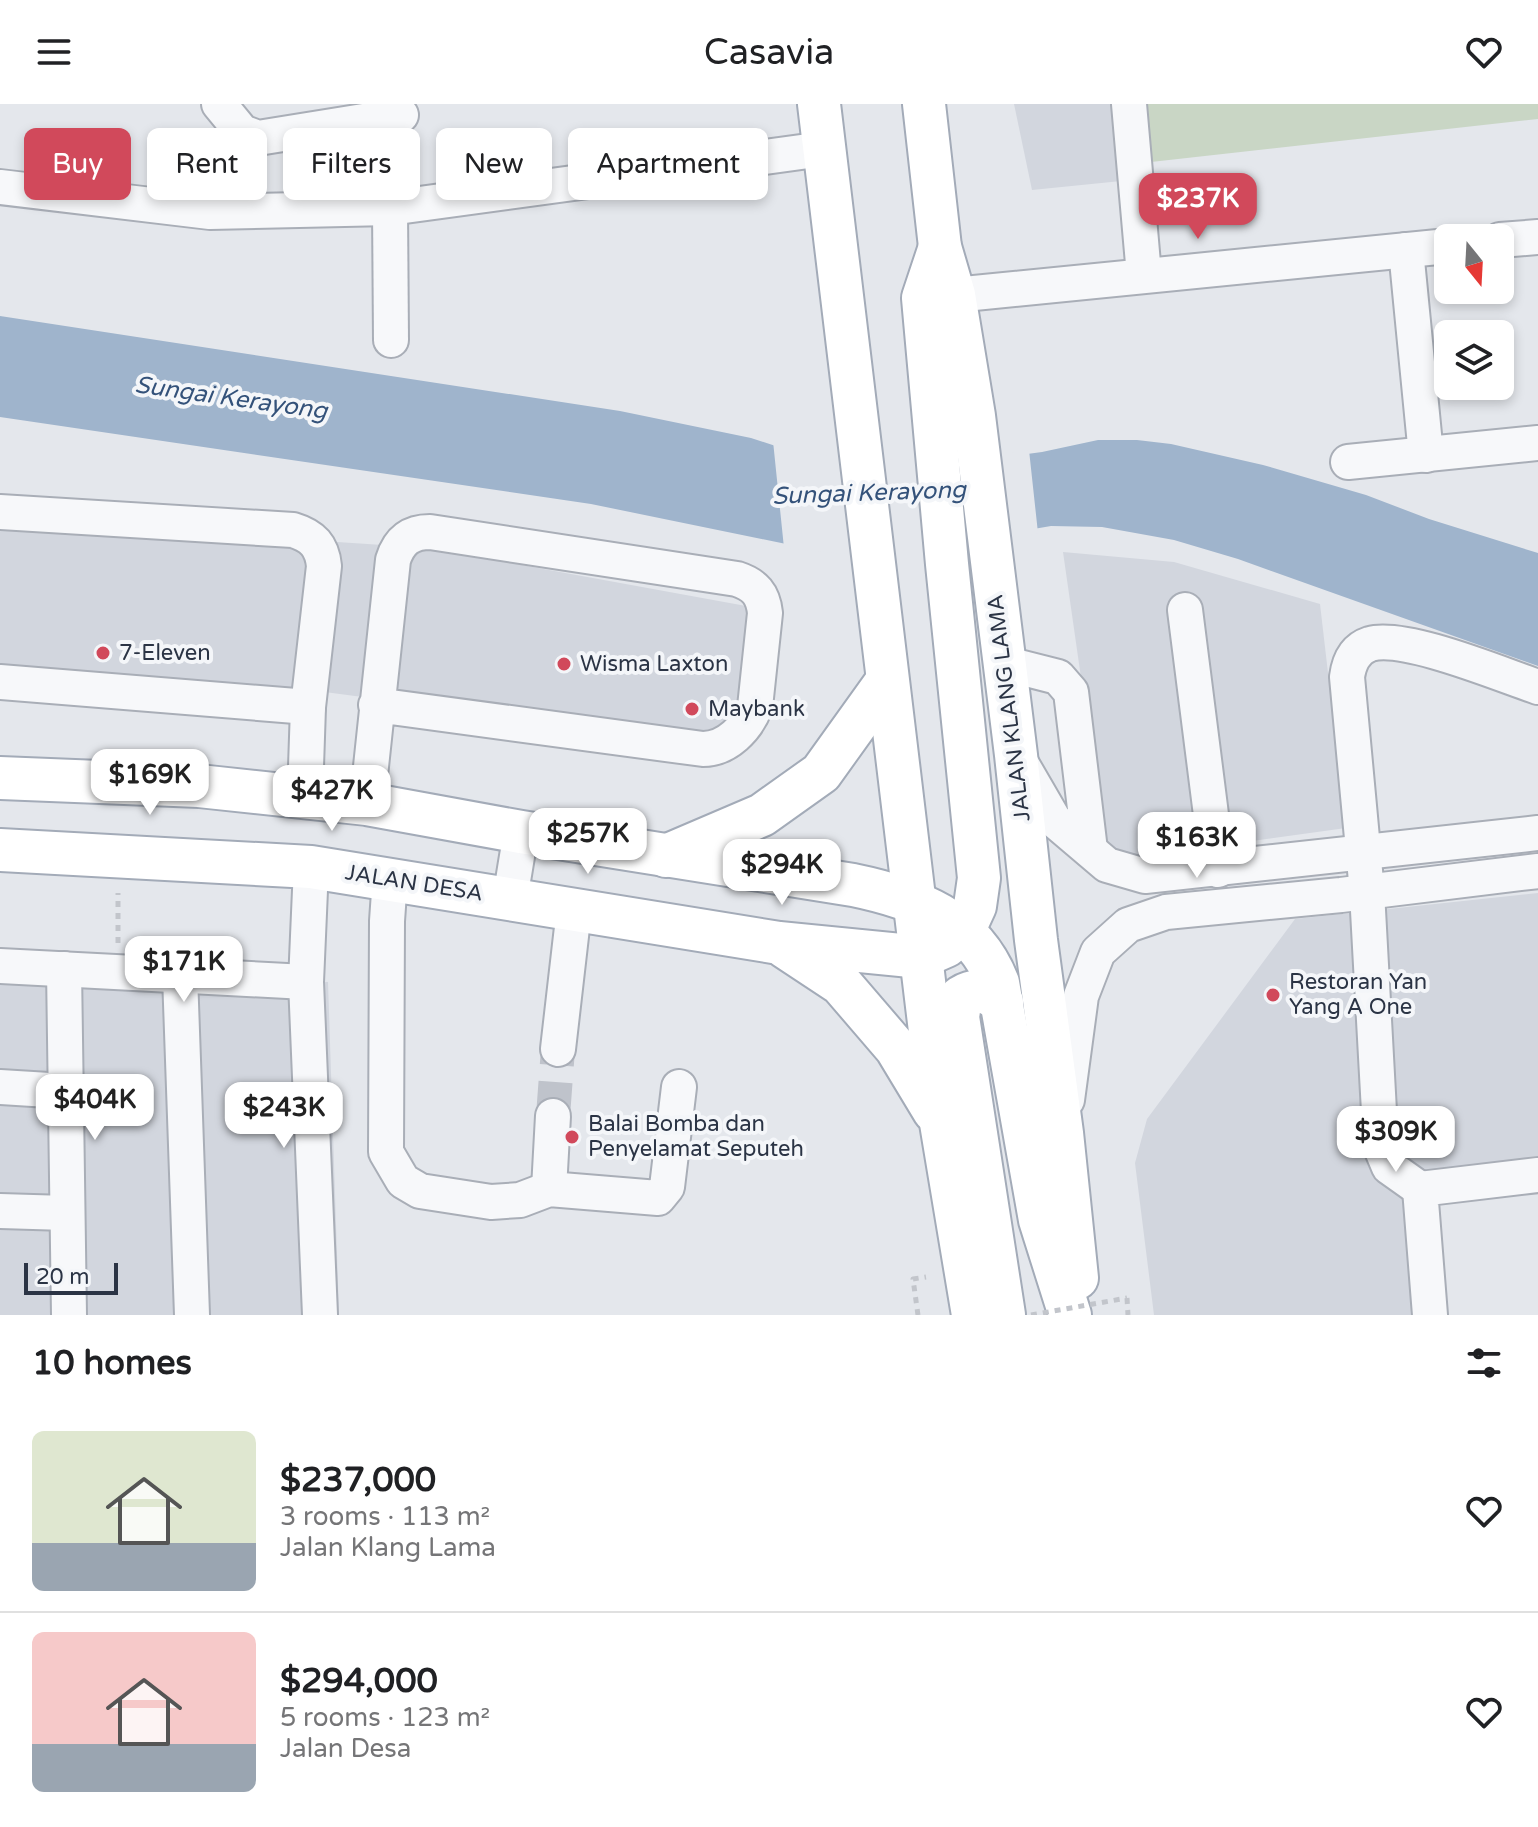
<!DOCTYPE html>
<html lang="en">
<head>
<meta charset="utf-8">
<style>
  :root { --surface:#fff; --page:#f6f6f6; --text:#202124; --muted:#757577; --line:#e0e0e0; --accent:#d1495b }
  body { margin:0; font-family:"Varela Round",sans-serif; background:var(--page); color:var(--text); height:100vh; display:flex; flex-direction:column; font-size:30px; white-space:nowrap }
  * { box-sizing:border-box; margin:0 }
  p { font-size:26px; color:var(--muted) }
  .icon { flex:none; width:44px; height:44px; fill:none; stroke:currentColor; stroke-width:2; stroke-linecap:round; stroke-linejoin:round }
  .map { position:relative; height:1211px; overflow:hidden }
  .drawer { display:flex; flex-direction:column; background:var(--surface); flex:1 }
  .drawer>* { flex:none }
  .top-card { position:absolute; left:24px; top:24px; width:800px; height:72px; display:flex; gap:16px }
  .needle { width:52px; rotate:162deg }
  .tools { position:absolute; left:1434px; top:120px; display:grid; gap:16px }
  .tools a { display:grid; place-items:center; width:80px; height:80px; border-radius:12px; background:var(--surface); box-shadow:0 4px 12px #0003; font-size:40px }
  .scale { position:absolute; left:24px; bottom:20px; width:94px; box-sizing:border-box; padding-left:8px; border:4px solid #2b3445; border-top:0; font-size:22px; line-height:28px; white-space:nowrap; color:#2b3445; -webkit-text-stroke:6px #f4f6f9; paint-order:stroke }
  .price { position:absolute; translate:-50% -68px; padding:0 18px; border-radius:16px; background:#fff; color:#222; font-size:26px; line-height:52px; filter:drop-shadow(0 2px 4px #0008) }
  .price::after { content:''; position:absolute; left:50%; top:48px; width:24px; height:18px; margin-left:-12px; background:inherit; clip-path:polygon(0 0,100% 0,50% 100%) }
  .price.active { background:var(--accent); color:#fff }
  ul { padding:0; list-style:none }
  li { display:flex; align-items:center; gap:24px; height:200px; padding:0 32px }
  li+li { border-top:2px solid var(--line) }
  li span { display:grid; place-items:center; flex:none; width:224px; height:160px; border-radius:12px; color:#555 }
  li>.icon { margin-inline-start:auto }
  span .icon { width:96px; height:96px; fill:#fffc; stroke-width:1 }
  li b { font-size:34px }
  h2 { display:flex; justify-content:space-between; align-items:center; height:96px; padding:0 32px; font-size:34px }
  .tag { padding:0 28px; border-radius:12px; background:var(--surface); box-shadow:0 4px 12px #0003; font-size:28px; line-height:72px }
  .tag.active { background:var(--accent); color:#fff }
  header { display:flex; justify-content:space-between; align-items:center; height:104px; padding:0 32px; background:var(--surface); font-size:36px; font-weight:600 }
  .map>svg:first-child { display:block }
</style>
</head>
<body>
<header><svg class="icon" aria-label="menu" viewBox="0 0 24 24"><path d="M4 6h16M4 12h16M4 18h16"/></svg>Casavia<svg class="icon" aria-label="heart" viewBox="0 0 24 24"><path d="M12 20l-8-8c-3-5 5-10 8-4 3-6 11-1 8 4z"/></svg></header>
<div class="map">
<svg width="1538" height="1211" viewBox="0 0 1538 1211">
  <rect width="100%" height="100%" fill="#e4e7ec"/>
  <!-- built -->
  <g fill="#d2d6de">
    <path d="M 1014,0 L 1122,0 L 1131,76 L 1032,86 Z"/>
    <path d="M 0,416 L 428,444 L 757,504 L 747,604 L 710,639 L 302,585 L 0,563 Z"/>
    <path d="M 1063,448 L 1174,458 L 1320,500 L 1346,724 L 1129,754 L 1105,741 Z"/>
    <path d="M 1538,789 L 1538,1059 L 1416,1073 L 1419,1211 L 1154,1211 L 1135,1059 L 1147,1015 L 1295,815 Z"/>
    <path d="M 0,852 L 328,878 L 339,1211 L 0,1211 Z"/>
  </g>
  <!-- green -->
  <path fill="#c9d6c5" d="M 1144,0 L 1538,0 L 1538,15 L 1151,58 Z"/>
  <!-- water -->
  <path fill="#9fb4cc" d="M 0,212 L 620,307 L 751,334 L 800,350 L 831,357 L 967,358 L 1042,348 L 1098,336 L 1137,336 L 1171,340 L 1263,361 L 1366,391 L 1429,415 L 1538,449 L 1538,562 L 1238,455 L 1174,436 L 1102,423 L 1051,422 L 968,436 L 791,441 L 591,400 L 0,313 Z"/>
  <!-- pier -->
  <path fill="#e4e7ec" d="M 773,337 L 831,353 L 903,356 L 967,354 L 1029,346 L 1038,429 L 969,440 L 855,451 L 784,444 Z"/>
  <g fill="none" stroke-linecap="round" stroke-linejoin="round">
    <!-- minor-tunnel -->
    <path stroke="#bfc3cb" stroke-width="34" stroke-dasharray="34 17" stroke-linecap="butt" d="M 553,1012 L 558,945"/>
    <defs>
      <g id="minor">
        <path d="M 219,0 L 242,28 L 258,34 L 401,11"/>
        <path d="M 1129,0 L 1144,171"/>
        <path d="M 0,83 L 210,108 L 390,104 L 823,45"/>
        <path d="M 390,104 L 391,236"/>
        <path d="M 1500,136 L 1538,133"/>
        <path d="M 1406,146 L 1426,351"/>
        <path d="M 954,191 L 1448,142"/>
        <path d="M 1348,358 L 1538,339"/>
        <path d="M 0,408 L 293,426 C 313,432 322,442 324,462 L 308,603 L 305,693"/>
        <path d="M 1185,506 L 1218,766"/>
        <path d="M 1003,559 L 1058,573 L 1071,588 L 1090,746"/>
        <path d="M 0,578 L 308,603"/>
        <path d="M 1018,654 L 1054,716 L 1107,761 L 1145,772 L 1538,729"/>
        <path d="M 367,700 L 393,456 C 399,437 410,428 430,428 L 737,475 C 755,481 763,490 765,509 L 755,603 C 747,624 727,645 703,645 L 376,601"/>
        <path d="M 311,763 L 306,878 L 320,1211"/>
        <path d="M 390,774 L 387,817 L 386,1048 L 403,1077 L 420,1087 L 491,1098 L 520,1096 L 549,1085 L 658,1094 L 667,1083 L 679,983"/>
        <path d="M 510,795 L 521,728"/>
        <path d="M 0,862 L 306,878"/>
        <path d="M 64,865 L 69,1211"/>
        <path d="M 180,871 L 192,1211"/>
        <path d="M 558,945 L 574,806"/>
        <path d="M 0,983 L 65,987"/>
        <path d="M 1067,996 L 1081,892 L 1098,848 L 1128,821 L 1166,808 L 1341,791 L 1538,767"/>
        <path d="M 549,1085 L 553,1012"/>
        <path d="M 1420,1085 L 1389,1063 L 1381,1044 L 1367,788 L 1347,573 C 1349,558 1355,545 1370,540 C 1405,530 1502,571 1538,583"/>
        <path d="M 0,1107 L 66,1109"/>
        <path d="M 1430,1211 L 1420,1085 L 1538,1071"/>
      </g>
      <g id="major">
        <path d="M 819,0 L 941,1019 L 973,1211"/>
        <path d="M 924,0 L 940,143 L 954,191 L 974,312 L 1016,651 L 1036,836 L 1062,1029 L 1077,1174"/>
        <path d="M 0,674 L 199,682 L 367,700 L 521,728 L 853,781 C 916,794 973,815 998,879 L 1040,1116 L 1070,1211"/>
        <path d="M 0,746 L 311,763 L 779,839 L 921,853 L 946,842 L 964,826 L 975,802 L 979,774 L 947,460 L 923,194 L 940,143"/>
        <path d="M 666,752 L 762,711 L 821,669 L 887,577"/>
        <path d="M 785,843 L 841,880 L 896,944 L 934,1007"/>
        <path d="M 1002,898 C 988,888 977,883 961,893 L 958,913 L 1004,1211"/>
      </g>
    </defs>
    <!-- minor casing -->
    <use href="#minor" stroke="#a9aeb7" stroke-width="38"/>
    <!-- major casing -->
    <use href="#major" stroke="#a3abb8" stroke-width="46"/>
    <!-- path -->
    <g stroke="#c2c5cb" stroke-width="5" stroke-dasharray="6 6" stroke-linecap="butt">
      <path d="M 118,839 L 118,789"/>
      <path d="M 1127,1194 L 1128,1211"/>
      <path d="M 918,1211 L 913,1175 L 926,1173"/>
    </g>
    <!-- minor -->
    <use href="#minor" stroke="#f7f8fa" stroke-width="34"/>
    <!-- major -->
    <use href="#major" stroke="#fff" stroke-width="42"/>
    <!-- path-bridge -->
    <path stroke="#c2c5cb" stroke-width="5" stroke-dasharray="6 6" stroke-linecap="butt" d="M 1031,1211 L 1127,1194"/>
  </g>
  <!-- markers -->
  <g fill="#d1495b" stroke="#f4f6f9" stroke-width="3">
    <circle cx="103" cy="549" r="8"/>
    <circle cx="564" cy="560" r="8"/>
    <circle cx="692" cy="605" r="8"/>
    <circle cx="1273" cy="891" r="8"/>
    <circle cx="572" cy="1033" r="8"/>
  </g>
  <g text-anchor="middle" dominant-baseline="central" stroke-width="8" stroke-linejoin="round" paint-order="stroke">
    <!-- poi labels -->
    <g font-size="22" fill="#2b3445" stroke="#f4f6f9" text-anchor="start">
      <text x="119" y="549">7-Eleven</text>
      <text x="580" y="560">Wisma Laxton</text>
      <text x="708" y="605">Maybank</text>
      <text x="1289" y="878">Restoran Yan<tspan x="1289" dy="25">Yang A One</tspan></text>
      <text x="588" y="1020">Balai Bomba dan<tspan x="588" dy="25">Penyelamat Seputeh</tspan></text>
    </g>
    <!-- street labels -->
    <g font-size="22" fill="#2b3445" stroke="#f4f6f9">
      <text transform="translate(1009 604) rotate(-97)">JALAN KLANG LAMA</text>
      <text transform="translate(414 779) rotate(9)">JALAN DESA</text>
    </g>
    <!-- water labels -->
    <g font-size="24" font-style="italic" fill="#34527a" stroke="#f4f6f9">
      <text transform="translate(231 294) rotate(8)">Sungai Kerayong</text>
      <text transform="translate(869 389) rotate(-2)">Sungai Kerayong</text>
    </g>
  </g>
</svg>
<div class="tools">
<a><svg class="needle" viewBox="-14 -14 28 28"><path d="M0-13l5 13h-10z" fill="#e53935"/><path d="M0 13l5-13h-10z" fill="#757577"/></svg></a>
<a><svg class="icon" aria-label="layers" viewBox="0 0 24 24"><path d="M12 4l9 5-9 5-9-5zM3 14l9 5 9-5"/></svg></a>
</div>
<div class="scale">20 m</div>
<b class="price active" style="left:1198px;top:137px">$237K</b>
<b class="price" style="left:150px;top:713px">$169K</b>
<b class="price" style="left:332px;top:729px">$427K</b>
<b class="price" style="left:588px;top:772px">$257K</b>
<b class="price" style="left:1197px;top:776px">$163K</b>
<b class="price" style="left:782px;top:803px">$294K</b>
<b class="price" style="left:184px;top:900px">$171K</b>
<b class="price" style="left:95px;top:1038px">$404K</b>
<b class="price" style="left:284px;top:1046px">$243K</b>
<b class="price" style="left:1396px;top:1070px">$309K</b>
<div class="top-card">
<a class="tag active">Buy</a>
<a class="tag">Rent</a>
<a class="tag">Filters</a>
<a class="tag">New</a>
<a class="tag">Apartment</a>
</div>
</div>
<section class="drawer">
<h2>10 homes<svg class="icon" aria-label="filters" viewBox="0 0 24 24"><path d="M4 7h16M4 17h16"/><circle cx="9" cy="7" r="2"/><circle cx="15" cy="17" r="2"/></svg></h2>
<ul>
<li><span style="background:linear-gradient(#dfe7d0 70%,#9aa5b1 0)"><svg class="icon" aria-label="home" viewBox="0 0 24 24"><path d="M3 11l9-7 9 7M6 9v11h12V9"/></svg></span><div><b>$237,000</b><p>3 rooms · 113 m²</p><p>Jalan Klang Lama</p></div><svg class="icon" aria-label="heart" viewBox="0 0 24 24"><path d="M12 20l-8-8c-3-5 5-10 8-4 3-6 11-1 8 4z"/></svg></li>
<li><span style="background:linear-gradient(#f6c9c9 70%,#9aa5b1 0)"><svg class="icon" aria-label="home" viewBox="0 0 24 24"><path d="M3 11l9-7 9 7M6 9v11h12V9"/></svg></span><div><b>$294,000</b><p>5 rooms · 123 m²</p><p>Jalan Desa</p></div><svg class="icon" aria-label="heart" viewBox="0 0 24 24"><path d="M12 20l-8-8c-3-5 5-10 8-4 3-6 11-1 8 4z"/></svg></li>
</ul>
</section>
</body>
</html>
